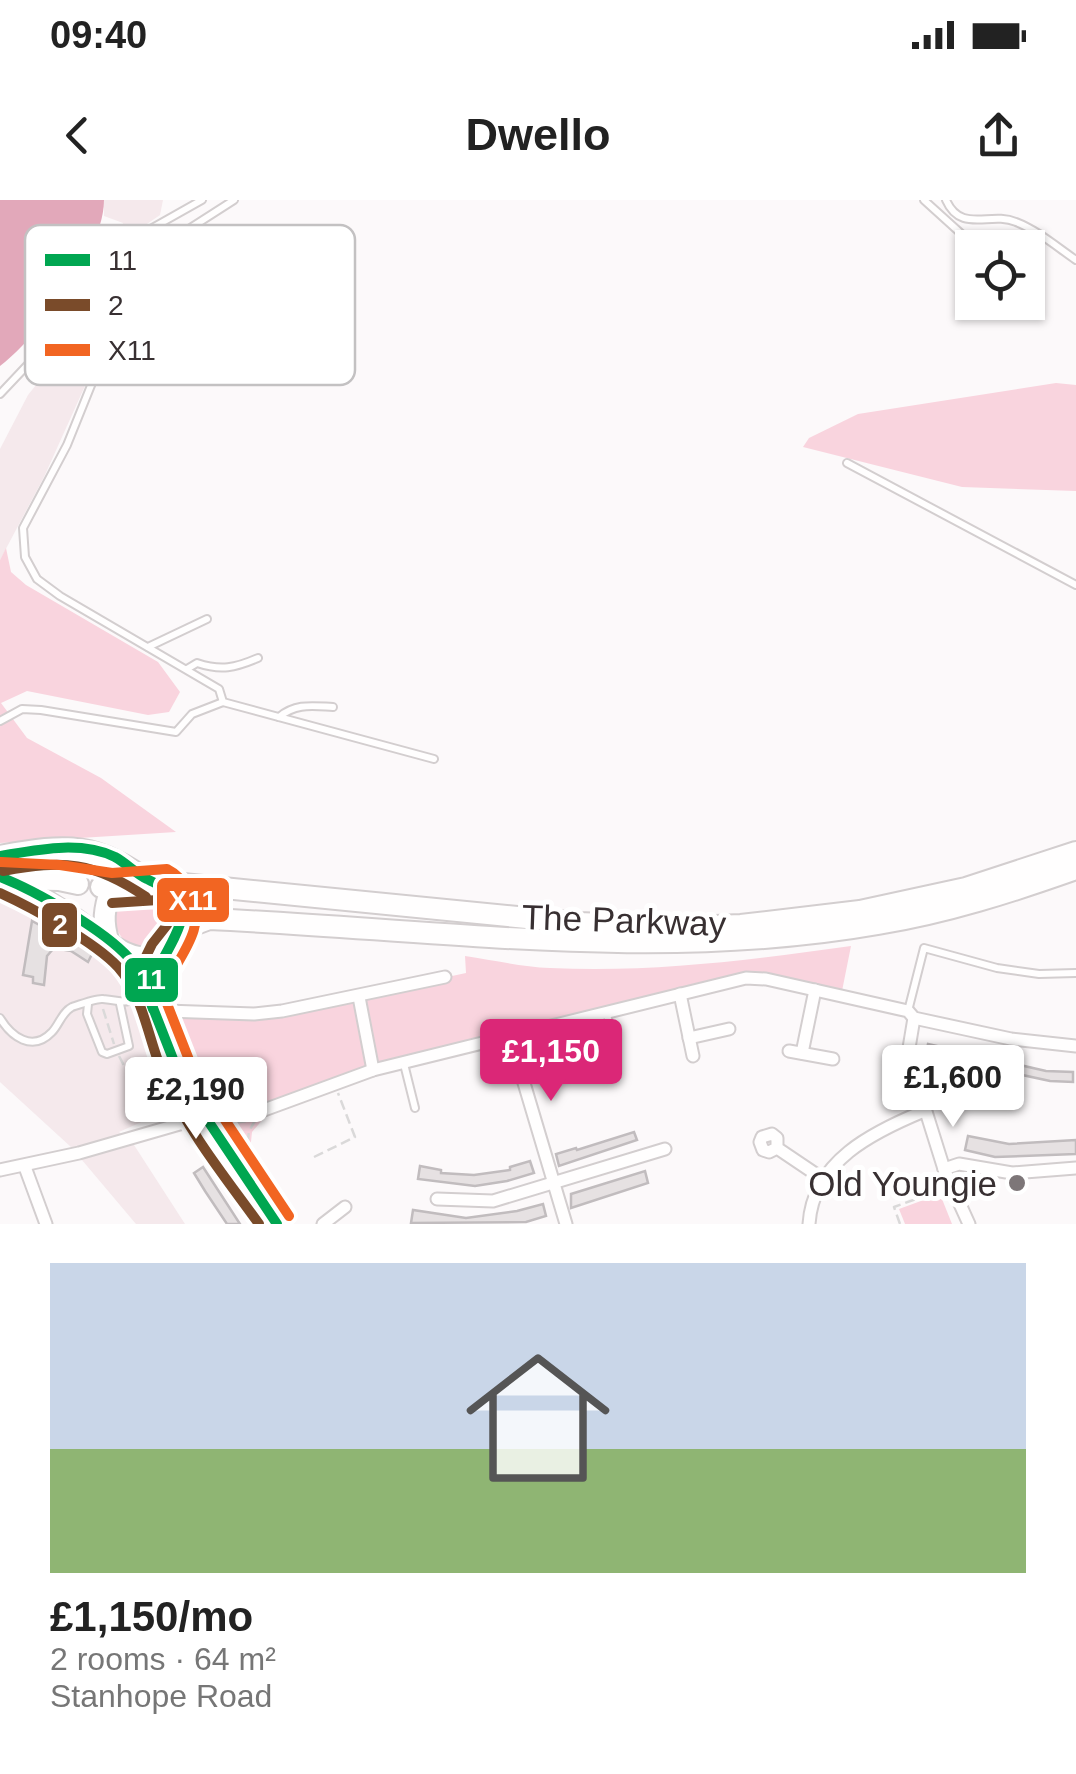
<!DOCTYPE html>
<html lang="en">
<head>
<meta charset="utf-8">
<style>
  :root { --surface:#fff; --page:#f6f6f6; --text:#222; --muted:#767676; --line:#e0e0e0; --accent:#db2777 }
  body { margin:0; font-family:Helvetica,sans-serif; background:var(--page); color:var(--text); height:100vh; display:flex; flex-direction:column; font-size:38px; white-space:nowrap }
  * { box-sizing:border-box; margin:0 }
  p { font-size:32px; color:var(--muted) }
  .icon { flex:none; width:55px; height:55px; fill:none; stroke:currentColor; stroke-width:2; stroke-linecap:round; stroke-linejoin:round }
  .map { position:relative; height:1024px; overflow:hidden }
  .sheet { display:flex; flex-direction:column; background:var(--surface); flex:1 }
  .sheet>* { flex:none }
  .controls { position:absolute; left:955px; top:30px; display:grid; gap:20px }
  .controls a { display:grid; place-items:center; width:90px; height:90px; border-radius:0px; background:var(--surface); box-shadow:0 2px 8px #0004; font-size:50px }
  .price { position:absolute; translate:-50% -85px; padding:0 22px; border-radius:10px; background:#fff; color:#222; font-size:32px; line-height:65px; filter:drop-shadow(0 2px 5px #0008) }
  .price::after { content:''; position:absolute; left:50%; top:60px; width:30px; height:22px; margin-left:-15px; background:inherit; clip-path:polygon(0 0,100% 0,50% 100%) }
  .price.current { background:var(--accent); color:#fff }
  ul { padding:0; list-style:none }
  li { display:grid; align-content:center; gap:20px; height:530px; padding:0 50px }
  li+li { border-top:2px solid var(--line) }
  li span { display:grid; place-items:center; height:310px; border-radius:0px; color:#555 }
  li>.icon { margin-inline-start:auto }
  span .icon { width:180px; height:180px; fill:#fffc; stroke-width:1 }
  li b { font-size:42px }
  .status { display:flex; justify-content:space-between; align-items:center; height:70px; padding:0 50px; background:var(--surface); direction:ltr }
  .status svg { height:28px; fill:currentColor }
  header { display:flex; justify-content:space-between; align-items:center; height:130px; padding:0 50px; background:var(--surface); font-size:45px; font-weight:700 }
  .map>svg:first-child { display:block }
</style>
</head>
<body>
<div class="status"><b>09:40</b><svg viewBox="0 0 49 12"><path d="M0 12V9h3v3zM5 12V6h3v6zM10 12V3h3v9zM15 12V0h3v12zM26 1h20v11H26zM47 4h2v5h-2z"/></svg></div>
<header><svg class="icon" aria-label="back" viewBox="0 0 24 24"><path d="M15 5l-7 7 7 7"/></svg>Dwello<svg class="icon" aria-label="share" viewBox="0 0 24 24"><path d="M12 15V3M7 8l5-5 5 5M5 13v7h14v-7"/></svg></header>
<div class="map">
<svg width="1076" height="1024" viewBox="0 0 1076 1024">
  <rect width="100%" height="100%" fill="#fcf9fa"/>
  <!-- built -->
  <g fill="#f5e9ec">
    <path d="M 104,0 L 163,0 L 160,15 L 144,26 L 89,177 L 44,277 L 0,360 L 0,249 L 28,195 L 53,164 L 107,71 L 123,23 L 104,16 Z"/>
    <path d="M 0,701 L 64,733 L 111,769 L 126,788 L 157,872 L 143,893 L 148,915 L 146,920 L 119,932 L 134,945 L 185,1024 L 136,1024 L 71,947 L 0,882 Z"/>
  </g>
  <!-- green -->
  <g fill="#f9d4de">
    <path d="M 1056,183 L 1076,185 L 1076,291 L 962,287 L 803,247 L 809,238 L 858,214 Z"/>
    <path d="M 6,348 L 11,372 L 26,385 L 158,462 L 180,492 L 169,512 L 148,515 L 27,491 L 1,503 L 27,538 L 101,578 L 176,632 L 0,643 L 0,360 Z"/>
    <path d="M 166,695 C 201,740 118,781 113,710 Z"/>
    <path d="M 851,746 L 841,796 L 746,778 L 373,870 L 270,911 L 252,932 L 249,961 C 217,915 175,865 163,809 L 303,808 L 466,773 L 465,756 C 493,760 522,767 550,768 C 650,773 752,760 851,746 Z"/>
    <path d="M 940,994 L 952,1024 L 905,1024 L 899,1009 Z"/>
  </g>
  <!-- water -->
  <path fill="#e2a8ba" d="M 0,0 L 104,0 C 104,51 40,135 0,166 Z"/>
  <!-- building -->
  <g fill="#e6e1e2" stroke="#c1bcbe" stroke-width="2.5">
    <path d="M 32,721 L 62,737 L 64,733 L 92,754 L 88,762 L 71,751 L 54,748 L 47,756 L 44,785 L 33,783 L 33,777 L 23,775 Z"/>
    <path d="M 928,844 L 1046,871 L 1073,872 L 1073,882 L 1050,881 L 926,854 Z"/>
    <path d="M 634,932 L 637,940 L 559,966 L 556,954 L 576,948 L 577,950 Z"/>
    <path d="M 968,936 L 1009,944 L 1076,940 L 1076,954 L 995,957 L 965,950 Z"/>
    <path d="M 530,961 L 534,973 L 507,981 L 475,986 L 418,979 L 420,966 L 441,970 L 441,973 L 474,975 L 510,970 L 510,967 Z"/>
    <path d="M 203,967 L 216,987 L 240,1024 L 227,1024 L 205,991 L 194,973 Z"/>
    <path d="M 645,971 L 648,983 L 571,1008 L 571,994 Z"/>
    <path d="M 543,1004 L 546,1016 L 526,1022 L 411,1023 L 413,1010 L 466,1018 L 517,1011 Z"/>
  </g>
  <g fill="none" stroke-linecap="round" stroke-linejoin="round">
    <defs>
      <g id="service">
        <path d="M 234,0 L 142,59 L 67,245 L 23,328 L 25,357 L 37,379 L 60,396 L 219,489 L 223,502 L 434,559"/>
        <path d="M 924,0 L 977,48"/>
        <path d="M 946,0 C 961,34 990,11 1016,22 C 1037,30 1057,47 1076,60"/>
        <path d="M 0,194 L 35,157 L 105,47 L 111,31 L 120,29 L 138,36 L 202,0"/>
        <path d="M 847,263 L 1076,385"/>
        <path d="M 148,447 L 207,419"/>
        <path d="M 187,469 L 197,463 C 221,471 235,468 258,458"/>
        <path d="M 279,517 C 296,503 312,506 333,507"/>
        <path d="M 0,521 L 22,509 L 41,510 L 176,532 L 192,514 L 223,502"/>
        <path d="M 88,804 L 87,814 L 102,852 L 107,854 L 129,846 L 120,804"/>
        <path d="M 908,811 L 924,748 L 997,768 L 1039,774 L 1076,773"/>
        <path d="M 607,814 L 617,860"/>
        <path d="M 0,818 C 11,836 32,853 52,832 C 59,825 62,812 72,807 C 78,805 97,798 103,799 C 127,801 124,807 146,790 L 182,880"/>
        <path d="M 404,864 L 415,908"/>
      </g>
      <g id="minor">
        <path d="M 129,756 L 146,790"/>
        <path d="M 146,790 L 164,753"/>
        <path d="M 680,794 L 693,856"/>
        <path d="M 359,797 L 373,870"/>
        <path d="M 166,811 L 254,814 L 282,811 L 445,777"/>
        <path d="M 914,818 L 908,854 L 944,969 L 969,1024"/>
        <path d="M 510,836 L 566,1024"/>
        <path d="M 689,838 L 729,829"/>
        <path d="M 789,851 L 833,859"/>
        <path d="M 802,853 L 815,790"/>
        <path d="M 264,910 L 373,870 L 746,778 L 766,779 L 908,811 L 914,818 L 1011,839 L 1076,846"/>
        <path d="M 162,912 L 159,900 L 164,892 L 182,882 L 277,1024"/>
        <path d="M 777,948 L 769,952 L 763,950 L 760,942 L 762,937 L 772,934 L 777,938 L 777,948 L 823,979"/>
        <path d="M 25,967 L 46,1024"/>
        <path d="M 944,969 L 959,964 L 1012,973 L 1076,968"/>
        <path d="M 0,970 L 79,953 L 204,917"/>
        <path d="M 437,999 L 493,1001 L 665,949"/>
        <path d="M 323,1024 L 345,1007"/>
        <path d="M 809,1024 C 813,961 873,932 924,911"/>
      </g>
      <g id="trunk">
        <path d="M 0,656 C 70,643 95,642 154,685"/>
        <path d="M 11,679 C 31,692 52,704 72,717 C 107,741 151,788 182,729 L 180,703 L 165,684"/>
        <path d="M 12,679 L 59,680 L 78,684"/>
        <path d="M 101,687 L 183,684 L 578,723 L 689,727 L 741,725 L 860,711 L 966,688 L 1076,652"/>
        <path d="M 182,729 L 209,719 C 432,729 657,763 878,724 C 946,713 1011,692 1076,669"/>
        <path d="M 109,743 C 102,722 104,709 111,688"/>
      </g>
    </defs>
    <!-- service casing -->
    <use href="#service" stroke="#d3cecf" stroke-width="10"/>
    <!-- minor casing -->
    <use href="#minor" stroke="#d3cecf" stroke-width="15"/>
    <!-- trunk casing -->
    <use href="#trunk" stroke="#d3cecf" stroke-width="24"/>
    <!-- path -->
    <g stroke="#dad9d9" stroke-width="2.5" stroke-dasharray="10 5" stroke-linecap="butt">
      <path d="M 0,693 L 12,699"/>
      <path d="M 115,766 L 133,792"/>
      <path d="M 138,804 L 170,873"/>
      <path d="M 103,809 L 114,844"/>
      <path d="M 119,856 L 134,885 L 151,893"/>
      <path d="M 189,872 L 201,883 L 233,886 L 264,897"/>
      <path d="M 221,925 L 253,920"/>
      <path d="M 314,957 L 355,937 L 338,893"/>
      <path d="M 246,958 L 249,931 L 256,919"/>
      <path d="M 900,1024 L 894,1007 L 941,990"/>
    </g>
    <!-- service -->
    <use href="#service" stroke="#fffefe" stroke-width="6"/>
    <!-- minor -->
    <use href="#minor" stroke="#fffefe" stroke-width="11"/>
    <!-- trunk -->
    <use href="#trunk" stroke="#fffefe" stroke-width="20"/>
    <defs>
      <g id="bus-1">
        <path d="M 0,656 C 36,650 80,640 115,657 C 126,663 135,673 147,679 C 163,688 180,690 182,714 C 183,729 154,773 146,790 L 182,882 L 277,1024"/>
        <path d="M 0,677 C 36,691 104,730 129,758 C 141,772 147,792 153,809"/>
      </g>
      <g id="bus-2">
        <path d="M 3,671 C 64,660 93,661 146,697"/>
        <path d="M 0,693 C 31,707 95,742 118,767 C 145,797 149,846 166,881 C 189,933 226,978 259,1024"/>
        <path d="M 112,703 L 158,700 L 165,709 L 167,725 L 152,744 L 133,783"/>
      </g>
      <path id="bus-3" d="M 1,662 L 60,665 L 112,673 L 167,669 C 177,674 184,682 190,692 C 210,727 176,760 162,791 L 195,875 L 289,1016"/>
    </defs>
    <!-- bus-1 casing -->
    <use href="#bus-1" stroke="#fff" stroke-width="18"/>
    <!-- bus-2 casing -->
    <use href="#bus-2" stroke="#fff" stroke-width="18"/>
    <!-- bus-3 casing -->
    <use href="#bus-3" stroke="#fff" stroke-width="18"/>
    <!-- bus-1 -->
    <use href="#bus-1" stroke="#00a651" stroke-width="10"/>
    <!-- bus-2 -->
    <use href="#bus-2" stroke="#7a4b2a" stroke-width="10"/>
    <!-- bus-3 -->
    <use href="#bus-3" stroke="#f26522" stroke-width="10"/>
  </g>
  <!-- markers -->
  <circle fill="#7d7678" stroke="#fff" stroke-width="4" cx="1017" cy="983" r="10"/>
  <g text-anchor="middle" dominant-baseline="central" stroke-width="10" stroke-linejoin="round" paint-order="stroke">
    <!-- street labels -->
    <g font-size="35" fill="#383032" stroke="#fff">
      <text transform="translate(624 720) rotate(2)">The Parkway</text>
    </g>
    <!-- poi labels -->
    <g font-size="35" fill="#383032" stroke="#fff" text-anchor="end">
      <text x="997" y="983">Old Youngie</text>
    </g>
  </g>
  <!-- legend -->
  <rect x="25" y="25" width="330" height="160" rx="15" fill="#fff" stroke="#c3c1c2" stroke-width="2.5"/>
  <rect x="45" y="54" width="45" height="12" fill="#00a651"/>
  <rect x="45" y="99" width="45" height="12" fill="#7a4b2a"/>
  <rect x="45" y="144" width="45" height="12" fill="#f26522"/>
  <g font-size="28" fill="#383032">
    <text x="108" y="70">11</text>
    <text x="108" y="115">2</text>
    <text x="108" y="160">X11</text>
  </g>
  <g stroke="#fff" stroke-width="4">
    <rect x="155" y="676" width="76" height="48" rx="10" fill="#f26522"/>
    <rect x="40" y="701" width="39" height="48" rx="10" fill="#7a4b2a"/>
    <rect x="123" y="756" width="57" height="48" rx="10" fill="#00a651"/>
  </g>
  <g font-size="28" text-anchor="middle" font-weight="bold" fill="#fff">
    <text x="193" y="710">X11</text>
    <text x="60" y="734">2</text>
    <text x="151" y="789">11</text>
  </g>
</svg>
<div class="controls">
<a><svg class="icon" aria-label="locate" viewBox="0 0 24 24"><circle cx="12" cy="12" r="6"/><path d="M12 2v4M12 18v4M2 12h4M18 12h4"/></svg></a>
</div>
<b class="price current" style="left:551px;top:904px">£1,150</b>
<b class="price" style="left:953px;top:930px">£1,600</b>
<b class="price" style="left:196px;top:942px">£2,190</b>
</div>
<section class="sheet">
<ul>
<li><span style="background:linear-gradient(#c9d6e8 60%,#8fb573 0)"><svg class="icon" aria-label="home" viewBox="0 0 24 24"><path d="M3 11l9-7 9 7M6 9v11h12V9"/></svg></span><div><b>£1,150/mo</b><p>2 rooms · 64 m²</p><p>Stanhope Road</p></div></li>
</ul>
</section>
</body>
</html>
